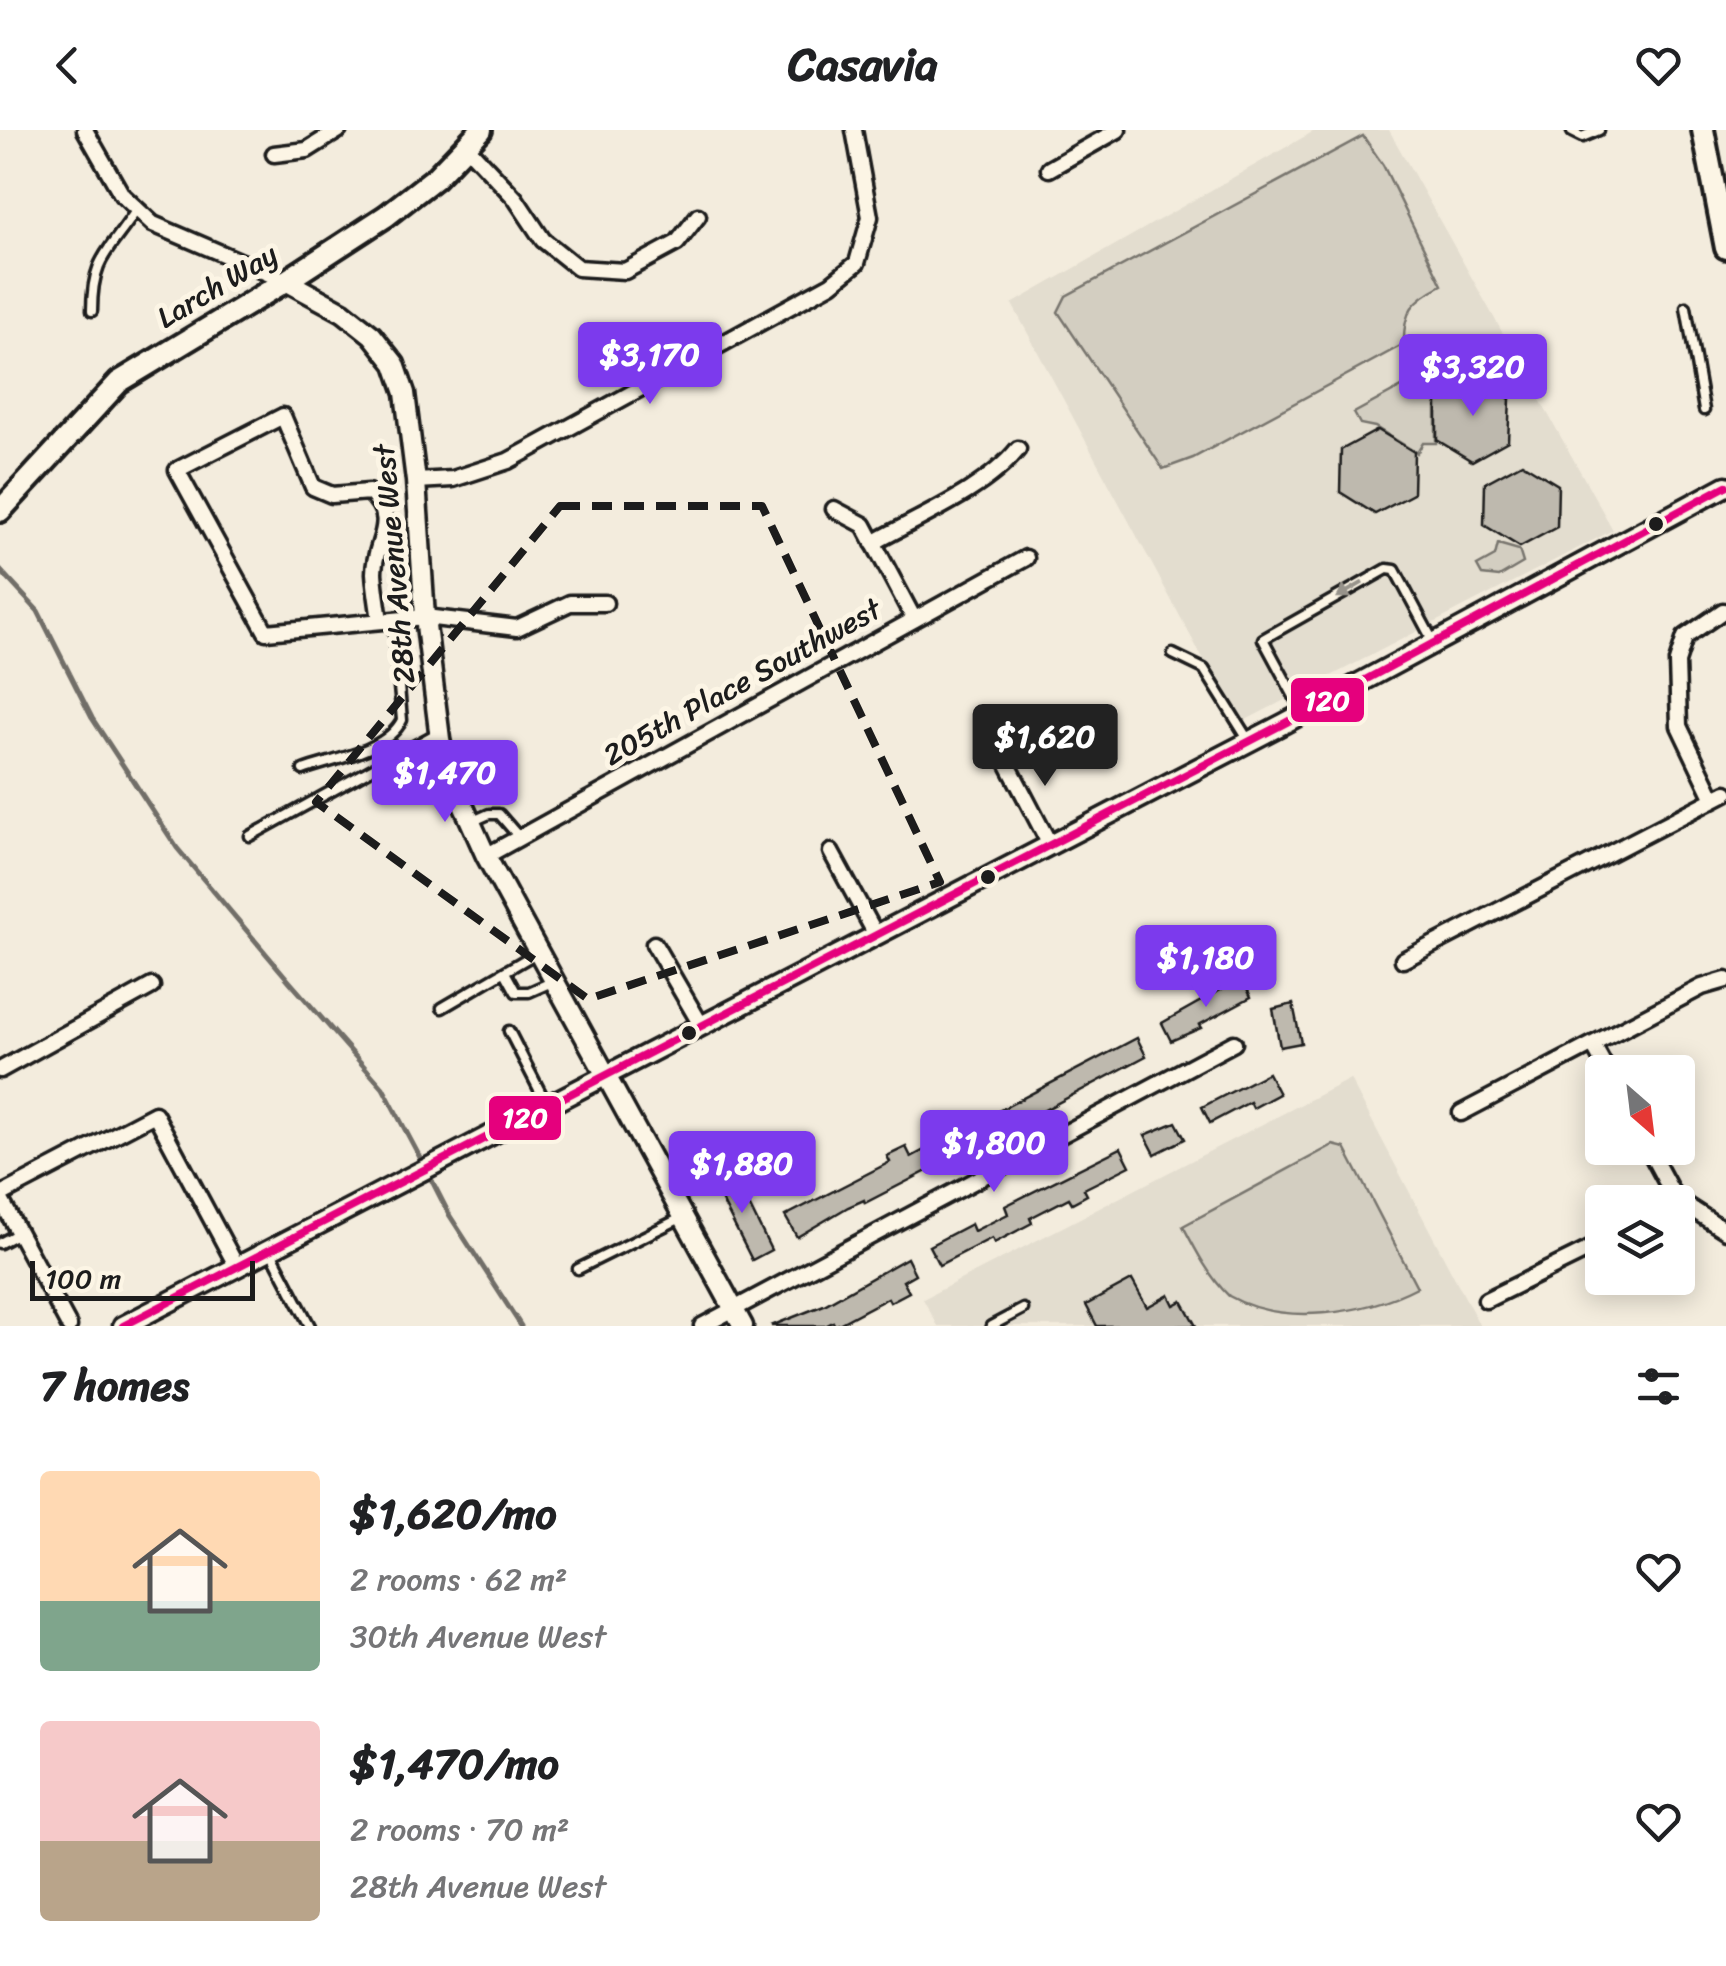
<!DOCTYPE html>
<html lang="en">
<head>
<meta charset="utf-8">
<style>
  :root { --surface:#fff; --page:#f6f6f6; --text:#202124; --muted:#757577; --accent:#7c3aed }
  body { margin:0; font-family:Sriracha,sans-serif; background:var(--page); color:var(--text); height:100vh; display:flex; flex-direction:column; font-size:38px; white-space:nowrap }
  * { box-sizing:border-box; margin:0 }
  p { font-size:32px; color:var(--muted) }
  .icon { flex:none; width:55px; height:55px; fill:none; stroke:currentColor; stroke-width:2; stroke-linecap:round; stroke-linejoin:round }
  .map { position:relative; height:1196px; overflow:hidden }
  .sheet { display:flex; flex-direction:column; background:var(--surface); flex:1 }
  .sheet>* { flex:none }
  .needle { width:65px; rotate:152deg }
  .buttons { position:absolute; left:1585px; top:925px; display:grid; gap:20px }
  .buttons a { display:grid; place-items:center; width:110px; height:110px; border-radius:10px; background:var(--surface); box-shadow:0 5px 25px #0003; font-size:50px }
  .scale { position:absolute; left:30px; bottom:25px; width:225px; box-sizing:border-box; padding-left:10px; border:5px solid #1c1c1c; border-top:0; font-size:28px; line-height:35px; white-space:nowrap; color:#1c1c1c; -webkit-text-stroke:8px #fcf5e5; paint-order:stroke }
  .price { position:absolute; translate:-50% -85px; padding:0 22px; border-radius:10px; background:var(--accent); color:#fff; font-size:32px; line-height:65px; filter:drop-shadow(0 2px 5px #0008) }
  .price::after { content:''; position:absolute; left:50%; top:60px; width:30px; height:22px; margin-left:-15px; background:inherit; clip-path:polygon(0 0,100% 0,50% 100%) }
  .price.current { background:#222; color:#fff }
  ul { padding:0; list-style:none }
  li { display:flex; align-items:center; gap:30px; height:250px; padding:0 40px }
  li span { display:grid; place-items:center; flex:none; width:280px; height:200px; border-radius:10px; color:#555 }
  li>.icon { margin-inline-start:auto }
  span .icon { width:120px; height:120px; fill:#fffc; stroke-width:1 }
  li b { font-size:42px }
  h2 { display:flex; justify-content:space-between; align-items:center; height:120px; padding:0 40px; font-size:42px }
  header { display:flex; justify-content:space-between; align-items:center; height:130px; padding:0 40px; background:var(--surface); font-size:45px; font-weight:700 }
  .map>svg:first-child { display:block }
</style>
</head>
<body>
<header><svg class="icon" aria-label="back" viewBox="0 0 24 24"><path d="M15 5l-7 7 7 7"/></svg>Casavia<svg class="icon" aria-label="heart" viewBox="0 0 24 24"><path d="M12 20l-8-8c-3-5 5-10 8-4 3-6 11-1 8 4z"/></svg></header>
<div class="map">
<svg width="1726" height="1196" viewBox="0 0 1726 1196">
  <rect width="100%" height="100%" fill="#f3ecdd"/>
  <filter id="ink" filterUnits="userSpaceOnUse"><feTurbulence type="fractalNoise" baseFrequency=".01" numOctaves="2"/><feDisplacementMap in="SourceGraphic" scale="20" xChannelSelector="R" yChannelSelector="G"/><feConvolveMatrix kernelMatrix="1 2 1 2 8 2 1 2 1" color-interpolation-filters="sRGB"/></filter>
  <g filter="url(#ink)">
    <!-- built -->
    <g fill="#e3ddcf">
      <path d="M 1316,0 L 1389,0 L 1613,400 L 1238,594 L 1012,174 Z"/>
      <path d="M 1350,949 L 1480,1196 L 938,1196 L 923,1169 Z"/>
    </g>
    <!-- green -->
    <g fill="#d3cec1" stroke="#78756e" stroke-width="2.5">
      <path d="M 1363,6 L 1383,35 L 1442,155 C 1413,170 1403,181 1404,214 L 1193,328 L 1163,339 L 1058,182 L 1066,166 Z"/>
      <path d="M 1422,246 L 1436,271 L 1436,313 L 1423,313 L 1417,323 L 1375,297 L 1360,294 L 1354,283 Z"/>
      <path d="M 1498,414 L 1519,420 L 1523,433 L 1499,447 L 1482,445 L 1477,436 L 1495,426 Z"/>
      <path d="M 1333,1015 L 1345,1018 L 1417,1157 C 1363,1185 1282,1196 1229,1166 C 1210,1148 1195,1119 1183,1096 Z"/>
    </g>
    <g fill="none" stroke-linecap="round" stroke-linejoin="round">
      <!-- stream -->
      <g stroke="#716e68" stroke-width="5">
        <path d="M 0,440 L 38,481 L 92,588 L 177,718 L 290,852 L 383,958 L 424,1035"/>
        <path d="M 429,1045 L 450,1086 L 521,1196"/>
      </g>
    </g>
    <!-- building -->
    <g fill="#beb9ae" stroke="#1c1c1c" stroke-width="2.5">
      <path d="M 1474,247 L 1510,269 L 1508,311 L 1472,331 L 1437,310 L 1437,267 Z"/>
      <path d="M 1378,300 L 1414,322 L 1413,364 L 1375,384 L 1340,362 L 1341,320 Z"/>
      <path d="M 1522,333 L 1558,355 L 1557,397 L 1520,417 L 1484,395 L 1485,353 Z"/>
      <path d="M 1242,848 L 1251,867 L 1199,895 L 1201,898 L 1171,911 L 1162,893 Z"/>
      <path d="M 1293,874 L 1301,913 L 1280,917 L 1273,879 Z"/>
      <path d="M 1137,908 L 1146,926 L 1033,986 L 983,1008 L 985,1011 L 865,1073 L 864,1070 L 848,1077 L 797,1107 L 785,1086 L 890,1032 L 887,1026 L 906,1017 L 911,1027 Z"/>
      <path d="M 1268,943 L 1279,964 L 1253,978 L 1250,972 L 1210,993 L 1202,977 Z"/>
      <path d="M 1176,992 L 1185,1009 L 1155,1024 L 1145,1005 Z"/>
      <path d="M 1121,1018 L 1130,1036 L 1084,1059 L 1087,1065 L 1072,1073 L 1069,1068 L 1030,1088 L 1032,1093 L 994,1113 L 992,1108 L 939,1135 L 929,1116 L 971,1094 L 974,1101 L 1008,1084 L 1005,1076 Z"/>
      <path d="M 733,1042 L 771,1120 L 752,1130 L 713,1053 Z"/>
      <path d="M 907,1128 L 915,1144 L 903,1151 L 909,1162 L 890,1172 L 888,1168 L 835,1196 L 833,1192 L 825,1196 L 771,1196 L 824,1175 Z"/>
      <path d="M 1132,1150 L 1147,1177 L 1169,1165 L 1174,1175 L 1182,1171 L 1196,1196 L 1097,1196 L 1086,1175 Z"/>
    </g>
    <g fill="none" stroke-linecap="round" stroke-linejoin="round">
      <defs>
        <g id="service">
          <path d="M 1572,2 L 1582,7 L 1599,0"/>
          <path d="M 1686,177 L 1704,280"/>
          <path d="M 92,181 C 92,125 110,122 137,79"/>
          <path d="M 1173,524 L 1204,539 L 1249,611"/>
          <path d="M 1303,583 L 1263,509 L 1387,439 L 1395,440 L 1434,513"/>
          <path d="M 303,640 C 334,629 387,621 402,590 L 393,490"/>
          <path d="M 471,692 L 489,684 L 499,684 L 519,707"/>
          <path d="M 250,706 L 439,602"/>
          <path d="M 505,842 L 516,862 L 529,862 L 554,851"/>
          <path d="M 442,878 L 538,822"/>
          <path d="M 509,901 L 546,973"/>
          <path d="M 0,1113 L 19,1103"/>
          <path d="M 270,1120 L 310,1196"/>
          <path d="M 578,1139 L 683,1087"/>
          <path d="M 991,1196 L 1023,1179"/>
        </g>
        <g id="minor">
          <path d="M 85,0 L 122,65 L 153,94 L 286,151"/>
          <path d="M 467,17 L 515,68 L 543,110 L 578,138 L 625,141 L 677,113 L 698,86"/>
          <path d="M 274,24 L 307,20 L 339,0"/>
          <path d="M 1049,39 L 1118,0"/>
          <path d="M 416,351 L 453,349 L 508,331 L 831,154 L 857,133 L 870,87 L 854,0"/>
          <path d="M 834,379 L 864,395 L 914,489"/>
          <path d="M 873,413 C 919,387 985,360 1018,319"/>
          <path d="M 380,491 C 378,475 375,459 374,443 C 374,409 401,392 369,362 L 332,365 L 313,357 L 283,286 L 177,340 L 266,502 L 425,487 L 517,498 L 570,473 L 605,473"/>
          <path d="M 1003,625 L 1049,713"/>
          <path d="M 1713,667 L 1679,596 L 1677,532 L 1685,507 L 1723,481"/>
          <path d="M 831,722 L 875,803"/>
          <path d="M 486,726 L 1026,428"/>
          <path d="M 654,814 L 701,895"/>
          <path d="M 1403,830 L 1726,663"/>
          <path d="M 1593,915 L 1608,942"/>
          <path d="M 0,940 L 152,856"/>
          <path d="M 1461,983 L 1702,857 L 1726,850"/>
          <path d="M 1648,1018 L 1675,1068 L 1726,1101"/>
          <path d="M 0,1065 L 155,984 L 237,1137"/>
          <path d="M 0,1068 L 69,1196"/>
          <path d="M 1486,1170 L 1602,1113"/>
          <path d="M 702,1196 L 1234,913"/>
        </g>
        <g id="tertiary">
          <path d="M 286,151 L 343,182 L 372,205 L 395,234 L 405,263 L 416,351 L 425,487 L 440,609 L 446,637 L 486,726 L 743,1196"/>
          <path d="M 123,1196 L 1285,593 L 1726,356"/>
        </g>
        <g id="secondary">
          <path d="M 1703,0 L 1726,118"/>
          <path d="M 0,381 L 119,252 L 286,151 L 386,86 L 435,48 L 481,0"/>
        </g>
      </defs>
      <!-- service casing -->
      <use href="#service" stroke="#1c1c1c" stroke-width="15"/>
      <!-- minor casing -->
      <use href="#minor" stroke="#1c1c1c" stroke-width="21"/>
      <!-- tertiary casing -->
      <use href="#tertiary" stroke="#1c1c1c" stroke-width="25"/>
      <!-- secondary casing -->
      <use href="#secondary" stroke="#1c1c1c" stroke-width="28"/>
      <!-- service -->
      <use href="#service" stroke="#fcf5e5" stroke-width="8"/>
      <!-- minor -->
      <use href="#minor" stroke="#fcf5e5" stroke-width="14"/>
      <!-- tertiary -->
      <use href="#tertiary" stroke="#fcf5e5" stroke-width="18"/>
      <!-- secondary -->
      <use href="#secondary" stroke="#fcf5e5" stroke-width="20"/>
      <defs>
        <path id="bus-1" d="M 123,1196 L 1285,593 L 1726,356"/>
      </defs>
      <!-- bus-1 casing -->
      <use href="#bus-1" stroke="#fcf5e5" stroke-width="15"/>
      <!-- bus-1 -->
      <use href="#bus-1" stroke="#e5007d" stroke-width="8"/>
    </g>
    <!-- one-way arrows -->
    <defs><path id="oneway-solid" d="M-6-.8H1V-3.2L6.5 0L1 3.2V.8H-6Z" transform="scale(2.5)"/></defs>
    <use fill="#97938b" href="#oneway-solid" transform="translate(1350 460) rotate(150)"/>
  </g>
  <!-- marked area -->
  <path fill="none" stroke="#1c1c1c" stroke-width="8" stroke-dasharray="20 12" stroke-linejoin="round" d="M 560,376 L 762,376 L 940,752 L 588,869 L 316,672 Z"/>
  <!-- markers -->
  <g fill="#1c1c1c" stroke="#fcf5e5" stroke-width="4">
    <circle cx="1656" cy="394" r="9"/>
    <circle cx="988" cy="747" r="9"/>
    <circle cx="689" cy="903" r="9"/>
  </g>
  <g text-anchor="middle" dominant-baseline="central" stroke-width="10" stroke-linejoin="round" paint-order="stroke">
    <!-- street labels -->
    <g font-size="30" fill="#1c1c1c" stroke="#fcf5e5">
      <text transform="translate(217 156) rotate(-31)">Larch Way</text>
      <text transform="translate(394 434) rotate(-95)">28th Avenue West</text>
      <text transform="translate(742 552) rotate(-29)">205th Place Southwest</text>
    </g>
  </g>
  <g stroke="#fcf5e5" stroke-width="4">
    <rect x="1289" y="546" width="77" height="48" rx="10" fill="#e5007d"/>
    <rect x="487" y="964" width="76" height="48" rx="10" fill="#e5007d"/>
  </g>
  <g font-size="28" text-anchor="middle" font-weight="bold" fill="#fff">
    <text x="1327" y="580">120</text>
    <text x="525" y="997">120</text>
  </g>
</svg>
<div class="buttons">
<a><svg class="needle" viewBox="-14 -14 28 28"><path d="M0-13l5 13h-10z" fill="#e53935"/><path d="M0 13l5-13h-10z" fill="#757577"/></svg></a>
<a><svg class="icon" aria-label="layers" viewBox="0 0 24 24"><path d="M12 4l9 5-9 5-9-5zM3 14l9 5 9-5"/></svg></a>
</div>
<div class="scale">100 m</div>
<b class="price" style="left:650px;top:277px">$3,170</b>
<b class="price" style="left:1473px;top:289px">$3,320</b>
<b class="price current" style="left:1045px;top:659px">$1,620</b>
<b class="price" style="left:445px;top:695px">$1,470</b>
<b class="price" style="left:1206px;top:880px">$1,180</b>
<b class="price" style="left:994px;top:1065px">$1,800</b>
<b class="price" style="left:742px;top:1086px">$1,880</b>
</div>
<section class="sheet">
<h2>7 homes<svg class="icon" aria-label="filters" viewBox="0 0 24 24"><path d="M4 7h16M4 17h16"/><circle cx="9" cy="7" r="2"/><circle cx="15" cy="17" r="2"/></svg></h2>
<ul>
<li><span style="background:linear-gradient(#ffd9b3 65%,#7fa58c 0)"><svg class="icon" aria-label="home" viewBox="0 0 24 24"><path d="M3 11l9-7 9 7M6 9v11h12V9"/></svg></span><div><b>$1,620/mo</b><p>2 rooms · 62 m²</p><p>30th Avenue West</p></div><svg class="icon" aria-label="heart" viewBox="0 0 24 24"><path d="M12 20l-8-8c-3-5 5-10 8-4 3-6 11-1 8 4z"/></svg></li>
<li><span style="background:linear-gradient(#f6c9c9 60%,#b9a48a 0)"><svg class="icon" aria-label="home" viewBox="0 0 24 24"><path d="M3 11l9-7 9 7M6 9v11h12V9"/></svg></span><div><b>$1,470/mo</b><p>2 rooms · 70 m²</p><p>28th Avenue West</p></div><svg class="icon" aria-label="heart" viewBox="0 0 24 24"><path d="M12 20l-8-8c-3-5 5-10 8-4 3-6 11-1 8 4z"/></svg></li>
</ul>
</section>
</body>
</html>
